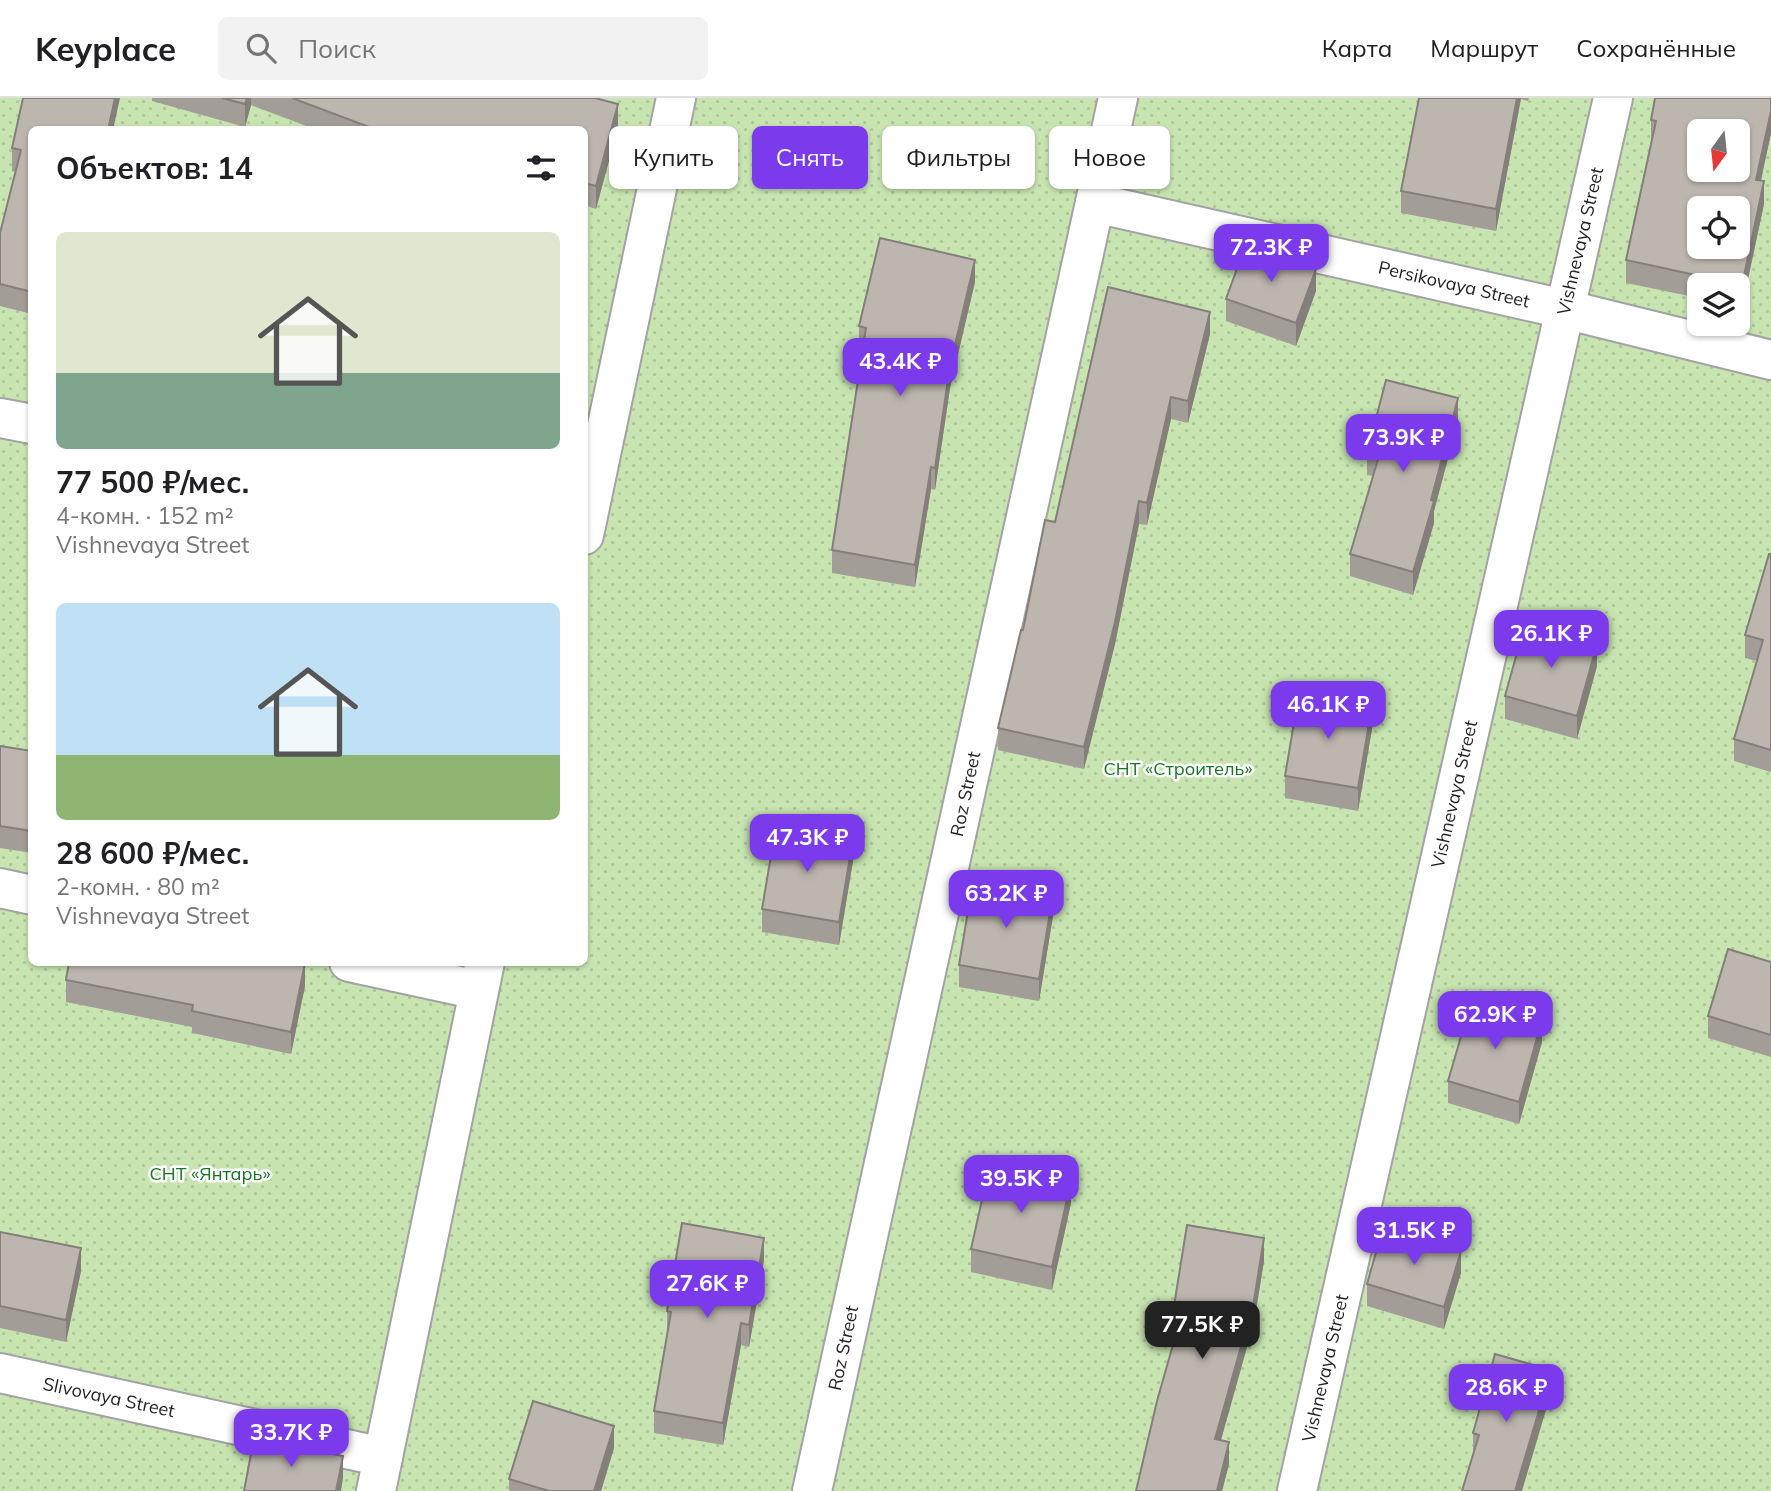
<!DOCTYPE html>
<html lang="ru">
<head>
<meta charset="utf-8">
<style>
  :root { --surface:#fff; --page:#f2f2f2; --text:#202124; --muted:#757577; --line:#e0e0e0; --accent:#7c3aed }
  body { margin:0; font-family:Mulish,sans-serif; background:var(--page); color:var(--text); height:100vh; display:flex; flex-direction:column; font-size:26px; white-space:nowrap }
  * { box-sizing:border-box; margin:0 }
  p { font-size:23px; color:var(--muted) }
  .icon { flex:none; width:38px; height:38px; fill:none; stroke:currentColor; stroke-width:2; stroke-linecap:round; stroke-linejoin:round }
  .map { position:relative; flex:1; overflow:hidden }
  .panel { position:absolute; left:28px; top:28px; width:560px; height:840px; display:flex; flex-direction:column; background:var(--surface); border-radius:10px; box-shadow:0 2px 5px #0004 }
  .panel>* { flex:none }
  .top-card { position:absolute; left:609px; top:28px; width:665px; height:63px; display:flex; gap:14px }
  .needle { width:46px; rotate:195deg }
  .tools { position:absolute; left:1687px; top:21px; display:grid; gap:14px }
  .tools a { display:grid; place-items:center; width:63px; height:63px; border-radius:10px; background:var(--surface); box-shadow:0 2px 5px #0004; font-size:35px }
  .price { position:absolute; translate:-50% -60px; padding:0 16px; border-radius:14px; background:var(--accent); color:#fff; font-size:23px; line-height:46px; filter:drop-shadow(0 2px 4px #0008) }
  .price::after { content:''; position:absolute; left:50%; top:42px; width:21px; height:16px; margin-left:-10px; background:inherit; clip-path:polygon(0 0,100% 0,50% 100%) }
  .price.active { background:#222; color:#fff }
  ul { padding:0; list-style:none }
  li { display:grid; align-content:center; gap:14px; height:371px; padding:0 28px }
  li span { display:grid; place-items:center; height:217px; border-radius:10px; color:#555 }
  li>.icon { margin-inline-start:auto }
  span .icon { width:126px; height:126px; fill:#fffc; stroke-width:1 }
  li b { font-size:30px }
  h2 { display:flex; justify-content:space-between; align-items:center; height:84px; padding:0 28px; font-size:30px }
  .chip { padding:0 24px; border-radius:10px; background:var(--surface); box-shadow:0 2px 5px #0004; font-size:24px; line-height:63px }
  .chip.active { background:var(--accent); color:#fff }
  header { display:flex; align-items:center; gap:42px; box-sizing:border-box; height:98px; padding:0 35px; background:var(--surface); border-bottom:2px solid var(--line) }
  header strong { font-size:33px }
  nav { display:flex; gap:38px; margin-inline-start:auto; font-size:24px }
  .search { width:490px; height:63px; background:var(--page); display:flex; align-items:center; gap:18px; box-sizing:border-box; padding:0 24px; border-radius:10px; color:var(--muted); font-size:26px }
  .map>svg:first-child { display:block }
</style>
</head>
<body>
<header>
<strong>Keyplace</strong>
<div class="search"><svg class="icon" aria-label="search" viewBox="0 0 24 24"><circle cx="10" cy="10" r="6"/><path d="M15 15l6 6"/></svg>Поиск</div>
<nav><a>Карта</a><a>Маршрут</a><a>Сохранённые</a></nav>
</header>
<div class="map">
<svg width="1771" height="1393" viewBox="0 0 1771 1393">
  <defs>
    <pattern id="grass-dots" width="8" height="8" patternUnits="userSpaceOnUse" patternTransform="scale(1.75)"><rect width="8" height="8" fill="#c8e5b1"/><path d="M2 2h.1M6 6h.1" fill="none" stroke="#abc498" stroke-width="1.8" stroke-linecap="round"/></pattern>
  </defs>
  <rect width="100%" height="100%" fill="#efece6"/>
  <!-- grass -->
  <path fill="url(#grass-dots)" fill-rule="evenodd" d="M 0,0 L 1771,0 L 1771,1393 L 0,1393 ZM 32,32 L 584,32 L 584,864 L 32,864 ZM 1699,33 L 1738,33 L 1738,72 L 1699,72 ZM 1699,110 L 1738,110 L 1738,149 L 1699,149 ZM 1699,187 L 1738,187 L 1738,226 L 1699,226 Z"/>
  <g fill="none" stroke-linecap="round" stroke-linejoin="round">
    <defs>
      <g id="street">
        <path d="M 1095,105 L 1564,211 L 1771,262"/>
        <path d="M 0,320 L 32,326"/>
        <path d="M 584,437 L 676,0"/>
        <path d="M 0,790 L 32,797"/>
        <path d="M 349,864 L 478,892"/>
        <path d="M 0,1275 L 383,1359"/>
        <path d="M 376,1393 L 485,864"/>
        <path d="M 812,1393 L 1118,0"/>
        <path d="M 1297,1393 L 1613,0"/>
      </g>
    </defs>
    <!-- street casing -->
    <use href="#street" stroke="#a3a3a3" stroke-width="42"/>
    <!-- street -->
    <use href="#street" stroke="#fff" stroke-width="38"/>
  </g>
  <!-- wall -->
  <g fill="#a29d96">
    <path d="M 152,0 L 595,0 L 618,29 L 596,111 L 584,107 L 584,32 L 317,32 L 251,7 L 245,29 L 152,3 Z"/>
    <path d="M 1419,0 L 1529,0 L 1528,3 L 1521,1 L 1496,133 L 1401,115 L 1401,93 Z"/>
    <path d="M 1771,0 L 1771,35 L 1761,83 L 1764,106 L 1742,209 L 1738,208 L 1738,187 L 1699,187 L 1699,200 L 1626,185 L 1626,162 L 1651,44 L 1651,22 Z"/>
    <path d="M 32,32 L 32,216 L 0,208 L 0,135 L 16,74 L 12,73 L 12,50 Z"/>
    <path d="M 975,184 L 950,290 L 935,392 L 931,391 L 915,489 L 832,475 L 832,452 L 863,251 L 859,250 L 859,228 Z"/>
    <path d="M 1316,193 L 1296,248 L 1226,223 L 1226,201 Z"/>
    <path d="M 1210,236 L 1188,325 L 1171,321 L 1147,427 L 1139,426 L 1115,546 L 1084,671 L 998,652 L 998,630 L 1055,424 Z"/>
    <path d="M 1458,323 L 1434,413 L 1434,425 L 1413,497 L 1350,478 L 1350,456 L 1373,378 L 1367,377 L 1367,355 Z"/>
    <path d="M 1771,456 L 1771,674 L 1734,663 L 1734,641 L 1757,563 L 1745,560 L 1745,537 Z"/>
    <path d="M 1597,568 L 1577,641 L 1505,621 L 1505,598 Z"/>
    <path d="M 1372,631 L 1358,713 L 1285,700 L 1285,678 Z"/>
    <path d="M 0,648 L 32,653 L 32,755 L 0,750 Z"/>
    <path d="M 853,763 L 839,847 L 762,834 L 762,811 Z"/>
    <path d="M 1053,818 L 1039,903 L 959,889 L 959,867 Z"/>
    <path d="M 1771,864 L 1771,959 L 1708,940 L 1708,918 Z"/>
    <path d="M 66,882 L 305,888 L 291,956 L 192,935 L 192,929 L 66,904 Z"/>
    <path d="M 1542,944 L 1519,1026 L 1448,1005 L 1448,983 Z"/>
    <path d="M 1071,1105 L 1052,1192 L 971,1174 L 971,1151 Z"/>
    <path d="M 0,1134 L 81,1173 L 66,1244 L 0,1230 Z"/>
    <path d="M 764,1162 L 749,1249 L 741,1247 L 723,1347 L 654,1335 L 654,1313 L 667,1235 L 667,1213 Z"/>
    <path d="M 1264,1163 L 1250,1249 L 1247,1249 L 1221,1342 L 1229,1366 L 1222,1393 L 1136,1393 L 1176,1237 L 1173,1236 L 1173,1214 Z"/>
    <path d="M 1461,1175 L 1444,1231 L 1367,1208 L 1367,1186 Z"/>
    <path d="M 1551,1295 L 1473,1357 L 1473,1335 Z"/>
    <path d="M 614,1350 L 601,1393 L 509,1393 L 509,1381 Z"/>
  </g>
  <!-- shaded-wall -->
  <g fill="#847f7a">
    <path d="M 115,0 L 120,0 L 113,32 L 108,32 Z"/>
    <path d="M 247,0 L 251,0 L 251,7 L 245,29 L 245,6 Z"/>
    <path d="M 1517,0 L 1521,0 L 1496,133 L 1496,111 Z"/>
    <path d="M 618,6 L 618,29 L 596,111 L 596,88 Z"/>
    <path d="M 1771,13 L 1771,35 L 1756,104 L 1756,82 Z"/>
    <path d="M 1764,83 L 1764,106 L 1742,209 L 1742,187 Z"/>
    <path d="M 975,162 L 975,184 L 950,290 L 935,392 L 935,370 L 950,268 Z"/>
    <path d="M 1316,171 L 1316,193 L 1296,248 L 1296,225 Z"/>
    <path d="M 1210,214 L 1210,236 L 1188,325 L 1188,303 Z"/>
    <path d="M 1171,299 L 1171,321 L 1147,427 L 1147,405 Z"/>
    <path d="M 1458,300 L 1458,323 L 1434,413 L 1434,425 L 1413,497 L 1413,474 Z"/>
    <path d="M 931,369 L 931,391 L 915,489 L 915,467 Z"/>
    <path d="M 1139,403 L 1139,426 L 1115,546 L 1084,671 L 1084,649 Z"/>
    <path d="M 1597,546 L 1597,568 L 1577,641 L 1577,618 Z"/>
    <path d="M 1372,608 L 1372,631 L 1358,713 L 1358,690 Z"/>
    <path d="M 853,741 L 853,763 L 839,847 L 839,824 Z"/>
    <path d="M 1053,796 L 1053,818 L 1039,903 L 1039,881 Z"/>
    <path d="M 305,865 L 305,888 L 291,956 L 291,934 Z"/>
    <path d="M 1542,922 L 1542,944 L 1519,1026 L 1519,1004 Z"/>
    <path d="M 1071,1083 L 1071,1105 L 1052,1192 L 1052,1169 Z"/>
    <path d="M 764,1140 L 764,1162 L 749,1249 L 749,1227 Z"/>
    <path d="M 1264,1140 L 1264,1163 L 1250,1249 L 1250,1227 Z"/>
    <path d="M 81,1150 L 81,1173 L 66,1244 L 66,1222 Z"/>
    <path d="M 1461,1153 L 1461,1175 L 1444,1231 L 1444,1209 Z"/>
    <path d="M 741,1225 L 741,1247 L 723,1347 L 723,1325 Z"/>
    <path d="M 1247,1227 L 1247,1249 L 1215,1363 L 1215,1341 Z"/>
    <path d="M 1551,1272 L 1551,1295 L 1522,1393 L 1515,1393 Z"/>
    <path d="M 614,1328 L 614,1350 L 601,1393 L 594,1393 Z"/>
    <path d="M 1229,1344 L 1229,1366 L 1222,1393 L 1217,1393 Z"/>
    <path d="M 343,1358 L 343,1380 L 341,1393 L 336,1393 Z"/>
  </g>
  <!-- building -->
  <g fill="#bcb6af" stroke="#847f7a" stroke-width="2" fill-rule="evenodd">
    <path d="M 23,0 L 115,0 L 108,32 L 32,32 L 32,194 L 0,186 L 0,135 L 21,52 L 12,50 Z"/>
    <path d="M 222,0 L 247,0 L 245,6 Z"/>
    <path d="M 292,0 L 595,0 L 618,6 L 596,88 L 584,85 L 584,32 L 377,32 Z"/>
    <path d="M 1419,0 L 1517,0 L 1496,111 L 1401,93 Z"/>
    <path d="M 1655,0 L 1771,0 L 1771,13 L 1756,82 L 1764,83 L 1742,187 L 1626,162 L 1656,23 L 1651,22 ZM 1699,33 L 1738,33 L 1738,72 L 1699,72 ZM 1699,110 L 1738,110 L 1738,149 L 1699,149 Z"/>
    <path d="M 880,140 L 975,162 L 950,268 L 935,370 L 931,369 L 915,467 L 832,452 L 866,230 L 859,228 Z"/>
    <path d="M 1246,146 L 1316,171 L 1296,225 L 1226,201 Z"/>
    <path d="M 1108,189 L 1210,214 L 1188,303 L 1171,299 L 1147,405 L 1139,403 L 1115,524 L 1084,649 L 998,630 L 1021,532 L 1023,532 L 1045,422 L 1055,424 Z"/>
    <path d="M 1386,282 L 1458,300 L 1431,402 L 1434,403 L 1413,474 L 1350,456 L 1379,358 L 1367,355 Z"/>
    <path d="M 1769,456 L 1771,456 L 1771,652 L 1734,641 L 1763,542 L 1745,537 Z"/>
    <path d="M 1525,526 L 1597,546 L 1577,618 L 1505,598 Z"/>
    <path d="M 1299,595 L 1372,608 L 1358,690 L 1285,678 Z"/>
    <path d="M 0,648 L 32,653 L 32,733 L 0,728 Z"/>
    <path d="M 776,728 L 853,741 L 839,824 L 762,811 Z"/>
    <path d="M 973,783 L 1053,796 L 1039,881 L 959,867 Z"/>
    <path d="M 1728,851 L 1771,864 L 1771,937 L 1708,918 Z"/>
    <path d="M 69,864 L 301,864 L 305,865 L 291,934 L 192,913 L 193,907 L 66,882 Z"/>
    <path d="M 1472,901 L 1542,922 L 1519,1004 L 1448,983 Z"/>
    <path d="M 990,1066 L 1071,1083 L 1052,1169 L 971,1151 Z"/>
    <path d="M 682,1125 L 764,1140 L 749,1227 L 741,1225 L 723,1325 L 654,1313 L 671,1214 L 667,1213 Z"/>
    <path d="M 1187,1127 L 1264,1140 L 1250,1227 L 1247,1227 L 1215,1341 L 1229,1344 L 1217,1393 L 1136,1393 L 1157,1303 L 1182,1215 L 1173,1214 Z"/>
    <path d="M 1383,1130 L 1461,1153 L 1444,1209 L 1367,1186 Z"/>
    <path d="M 0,1134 L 81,1150 L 66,1222 L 0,1208 Z"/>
    <path d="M 1495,1256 L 1551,1272 L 1515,1393 L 1462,1393 L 1479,1337 L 1473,1335 Z"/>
    <path d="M 533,1303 L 614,1328 L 594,1393 L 549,1393 L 509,1381 Z"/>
    <path d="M 254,1340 L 343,1358 L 336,1393 L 244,1393 Z"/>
  </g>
  <g text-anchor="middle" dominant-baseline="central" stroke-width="5" stroke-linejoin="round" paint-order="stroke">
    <!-- street labels -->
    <g font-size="18" fill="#1f1f1f" stroke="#fff">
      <text transform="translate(1580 143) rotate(-77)">Vishnevaya Street</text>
      <text transform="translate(1454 186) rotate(13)">Persikovaya Street</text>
      <text transform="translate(965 696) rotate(-78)">Roz Street</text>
      <text transform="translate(1454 696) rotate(-77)">Vishnevaya Street</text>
      <text transform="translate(843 1250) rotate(-78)">Roz Street</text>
      <text transform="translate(1325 1270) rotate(-77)">Vishnevaya Street</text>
      <text transform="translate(109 1299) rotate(12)">Slivovaya Street</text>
    </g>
    <!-- park labels -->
    <g font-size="18" fill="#157521" stroke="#fff">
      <text x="1178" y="670">СНТ «Строитель»</text>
      <text x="210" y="1075">СНТ «Янтарь»</text>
    </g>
  </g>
</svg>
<div class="tools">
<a><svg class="needle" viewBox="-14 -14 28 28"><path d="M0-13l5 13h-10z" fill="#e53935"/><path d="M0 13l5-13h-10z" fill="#757577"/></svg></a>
<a><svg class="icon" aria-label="locate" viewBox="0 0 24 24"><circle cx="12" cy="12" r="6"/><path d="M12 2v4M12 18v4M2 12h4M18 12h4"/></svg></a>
<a><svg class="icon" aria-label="layers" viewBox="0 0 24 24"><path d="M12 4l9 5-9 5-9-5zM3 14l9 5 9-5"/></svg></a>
</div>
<b class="price" style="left:1271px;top:186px">72.3K ₽</b>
<b class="price" style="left:900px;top:300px">43.4K ₽</b>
<b class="price" style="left:1403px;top:376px">73.9K ₽</b>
<b class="price" style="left:1551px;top:572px">26.1K ₽</b>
<b class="price" style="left:1328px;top:643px">46.1K ₽</b>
<b class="price" style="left:807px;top:776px">47.3K ₽</b>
<b class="price" style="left:1006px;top:832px">63.2K ₽</b>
<b class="price" style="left:1495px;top:953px">62.9K ₽</b>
<b class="price" style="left:1021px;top:1117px">39.5K ₽</b>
<b class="price" style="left:1414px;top:1169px">31.5K ₽</b>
<b class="price" style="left:707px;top:1222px">27.6K ₽</b>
<b class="price active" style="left:1202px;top:1263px">77.5K ₽</b>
<b class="price" style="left:1506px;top:1326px">28.6K ₽</b>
<b class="price" style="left:291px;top:1371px">33.7K ₽</b>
<div class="top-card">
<a class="chip">Купить</a>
<a class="chip active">Снять</a>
<a class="chip">Фильтры</a>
<a class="chip">Новое</a>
</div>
<section class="panel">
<h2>Объектов: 14<svg class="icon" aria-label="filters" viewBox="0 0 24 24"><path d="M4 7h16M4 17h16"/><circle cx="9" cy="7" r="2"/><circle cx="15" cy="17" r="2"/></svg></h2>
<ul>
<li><span style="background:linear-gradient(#dfe7d0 65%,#7fa58c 0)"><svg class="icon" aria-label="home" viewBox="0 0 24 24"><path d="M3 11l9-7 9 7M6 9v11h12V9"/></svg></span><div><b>77 500 ₽/мес.</b><p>4-комн. · 152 m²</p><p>Vishnevaya Street</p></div></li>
<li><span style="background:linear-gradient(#bfe0f5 70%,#8fb573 0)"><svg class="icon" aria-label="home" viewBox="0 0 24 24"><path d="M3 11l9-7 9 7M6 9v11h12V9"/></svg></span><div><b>28 600 ₽/мес.</b><p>2-комн. · 80 m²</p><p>Vishnevaya Street</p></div></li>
</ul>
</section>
</div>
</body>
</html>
